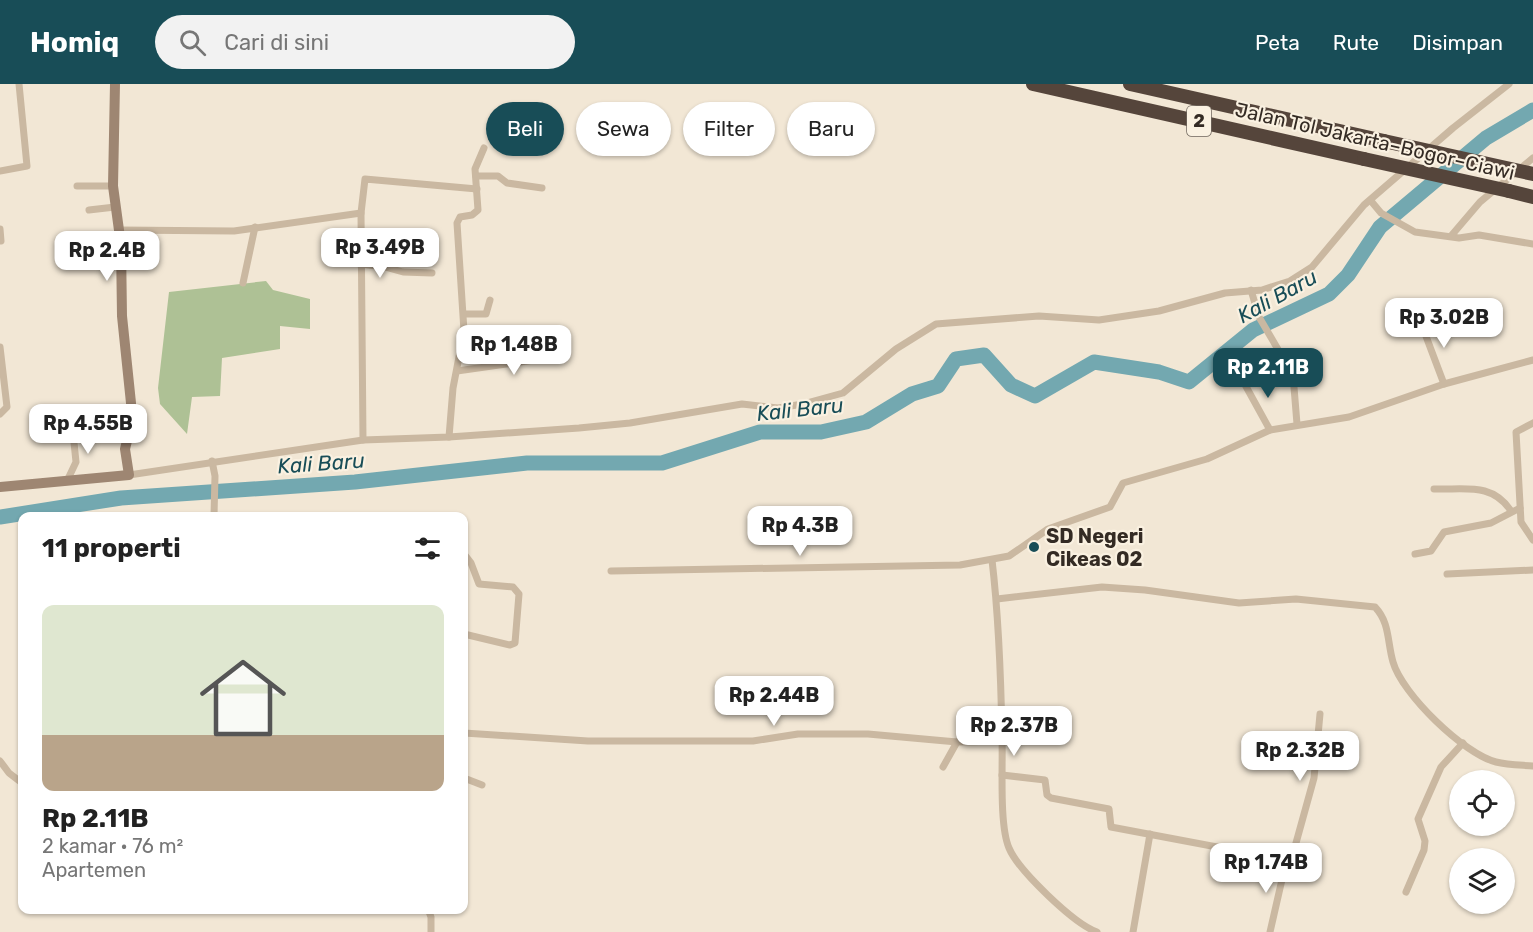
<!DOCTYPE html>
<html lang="id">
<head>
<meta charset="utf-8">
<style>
  :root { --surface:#fff; --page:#f2f2f2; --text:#222; --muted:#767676; --accent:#184d57 }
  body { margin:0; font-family:Rubik,sans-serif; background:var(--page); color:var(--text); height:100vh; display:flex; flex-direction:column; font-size:22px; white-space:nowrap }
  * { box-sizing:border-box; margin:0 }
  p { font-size:20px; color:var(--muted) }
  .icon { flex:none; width:33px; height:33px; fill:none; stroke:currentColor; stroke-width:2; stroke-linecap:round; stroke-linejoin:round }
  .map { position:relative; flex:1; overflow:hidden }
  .drawer { position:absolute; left:18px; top:428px; width:450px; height:402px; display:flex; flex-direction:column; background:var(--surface); border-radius:12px; box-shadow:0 2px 4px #0004 }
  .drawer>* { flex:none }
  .guide { position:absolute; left:486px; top:18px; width:570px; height:54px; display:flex; gap:12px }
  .controls { position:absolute; left:1449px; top:686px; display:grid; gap:12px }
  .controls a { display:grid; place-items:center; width:66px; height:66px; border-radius:50%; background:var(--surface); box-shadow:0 2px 4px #0004; font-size:30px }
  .price { position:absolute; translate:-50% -51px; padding:0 14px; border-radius:12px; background:#fff; color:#222; font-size:20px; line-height:39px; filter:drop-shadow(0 2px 3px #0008) }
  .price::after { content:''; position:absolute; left:50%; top:36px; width:18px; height:14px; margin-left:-9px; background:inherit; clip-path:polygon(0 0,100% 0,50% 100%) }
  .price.selected { background:var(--accent); color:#fff }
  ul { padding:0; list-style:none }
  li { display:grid; align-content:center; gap:12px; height:318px; padding:0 24px }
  li span { display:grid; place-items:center; height:186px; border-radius:12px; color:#555 }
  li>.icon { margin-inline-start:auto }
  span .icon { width:108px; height:108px; fill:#fffc; stroke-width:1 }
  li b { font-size:26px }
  h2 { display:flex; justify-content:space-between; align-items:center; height:72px; padding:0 24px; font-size:26px }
  .pill { padding:0 21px; border-radius:27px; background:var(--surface); box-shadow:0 2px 4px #0004; font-size:21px; line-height:54px }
  .pill.selected { background:var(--accent); color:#fff }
  header { display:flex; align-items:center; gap:36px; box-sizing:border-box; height:84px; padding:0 30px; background:var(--accent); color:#fff }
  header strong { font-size:28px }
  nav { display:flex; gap:33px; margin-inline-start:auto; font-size:21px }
  .search { width:420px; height:54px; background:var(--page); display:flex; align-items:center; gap:15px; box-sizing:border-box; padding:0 21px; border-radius:33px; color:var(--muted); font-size:22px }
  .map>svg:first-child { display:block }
</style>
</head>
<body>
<header>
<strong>Homiq</strong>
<div class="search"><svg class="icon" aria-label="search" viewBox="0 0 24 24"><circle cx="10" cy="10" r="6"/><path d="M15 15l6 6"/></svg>Cari di sini</div>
<nav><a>Peta</a><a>Rute</a><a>Disimpan</a></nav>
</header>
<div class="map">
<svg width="1533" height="848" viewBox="0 0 1533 848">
  <rect width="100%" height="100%" fill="#f2e7d5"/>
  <!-- green -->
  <path fill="#aec195" d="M 266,197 L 273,206 L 310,215 L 310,245 L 280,242 L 280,265 L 222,274 L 220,312 L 192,313 L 187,350 L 160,320 L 158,304 L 169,208 Z"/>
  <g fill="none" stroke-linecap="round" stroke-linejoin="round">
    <!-- river -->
    <path stroke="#73a8b0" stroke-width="15" d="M 0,433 L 121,414 L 355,398 L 527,379 L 662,379 L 760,348 L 821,348 L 866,338 L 912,310 L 938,302 L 956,275 L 984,271 L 1011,301 L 1035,312 L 1094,278 L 1159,288 L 1189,298 L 1253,246 L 1329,210 L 1348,191 L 1380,143 L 1486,54 L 1533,26"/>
    <!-- street -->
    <g stroke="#cab8a1" stroke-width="7">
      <path d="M 0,87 L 27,82 L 19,0"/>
      <path d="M 476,92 L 498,92 L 507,99 L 542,104"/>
      <path d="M 77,102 L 113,102"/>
      <path d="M 1371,117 L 1381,129 L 1415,148 L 1459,154 L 1479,151 L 1533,160"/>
      <path d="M 89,126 L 115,123"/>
      <path d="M 0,145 L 1,157"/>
      <path d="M 119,146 L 234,147 L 361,129"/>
      <path d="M 1451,152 L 1480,118 L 1533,74"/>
      <path d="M 328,176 L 385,183 L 403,188 L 432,189"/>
      <path d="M 243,199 L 255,143"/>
      <path d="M 1251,206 L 1259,233 L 1293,291 L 1297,340"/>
      <path d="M 464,230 L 486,230 L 490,216"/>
      <path d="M 1421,239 L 1444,300"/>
      <path d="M 0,263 L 7,323 L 0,330"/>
      <path d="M 457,287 L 534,276 L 541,272 L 545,265 L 561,259"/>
      <path d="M 1243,297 L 1270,346"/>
      <path d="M 1533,339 L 1516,348 L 1521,438 L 1533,456"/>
      <path d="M 449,353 L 453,304 L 464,247 L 457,139 L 460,133 L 472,131 L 478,126 L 475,85 L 484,64"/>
      <path d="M 363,356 L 361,129 L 365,95 L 477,105"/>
      <path d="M 212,377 L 215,392 L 214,432"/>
      <path d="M 129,391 L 363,356 L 449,353 L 579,344 L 630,339 L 742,320 L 778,324 L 803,320 L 843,309 L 896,265 L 936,240 L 1039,232 L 1099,236 L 1159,227 L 1225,209 L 1262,206 L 1290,197 L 1312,183 L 1364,121 L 1453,44 L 1509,0"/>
      <path d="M 67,397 L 76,378 L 72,339"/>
      <path d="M 1434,405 C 1465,406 1492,398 1511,427"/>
      <path d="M 464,470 L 471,479 L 479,500 L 513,503 L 519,510 L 515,559 L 510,561 L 464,550"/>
      <path d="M 1415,470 L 1431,467 L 1444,448 L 1491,439 L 1520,424"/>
      <path d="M 992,476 C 999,535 1001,595 1002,654 C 1003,681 999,741 1009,764 C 1018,786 1074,840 1097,848"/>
      <path d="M 611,487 L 960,481 L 1009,472 L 1048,445 L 1110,423 L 1123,399 L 1207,375 L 1270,346 L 1349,333 L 1444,300 L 1533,276"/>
      <path d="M 1447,490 L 1533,486"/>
      <path d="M 997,515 L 1102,503 L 1145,506 L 1239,519 L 1296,515 L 1375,523 C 1390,539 1387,557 1393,578 C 1402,610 1464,670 1496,678 C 1508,681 1521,681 1533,682"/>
      <path d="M 464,649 L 588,657 L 753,657 L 798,650 L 868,650 L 957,658"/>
      <path d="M 0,677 L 9,689 L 22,699"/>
      <path d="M 943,683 L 957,658 L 1002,657"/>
      <path d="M 1002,691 L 1045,696 L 1047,711 L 1051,714 L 1109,725 L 1111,743 L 1291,777 L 1314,694 L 1320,630"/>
      <path d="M 464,694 L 482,701"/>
      <path d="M 1406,808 L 1424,766 L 1425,757 L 1418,735 L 1441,683 L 1463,659"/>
      <path d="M 428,825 L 431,833 L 431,848"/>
      <path d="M 1133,848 L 1150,750"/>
      <path d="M 1270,848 L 1286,778"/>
    </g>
    <!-- secondary -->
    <path stroke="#9e8672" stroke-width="10" d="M 0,403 L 129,391 L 125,365 L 131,340 L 131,319 L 122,232 L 121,161 L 113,102 L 115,0"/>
    <!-- highway -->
    <g stroke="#55453b" stroke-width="14">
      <path d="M 1033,0 L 1364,75"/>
      <path d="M 1130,0 L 1384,57"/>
      <path d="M 1509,107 L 1533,113"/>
    </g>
    <!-- highway-bridge -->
    <g stroke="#55453b" stroke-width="14">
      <path d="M 1384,57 L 1533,90"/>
      <path d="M 1364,75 L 1509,107"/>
    </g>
  </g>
  <!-- markers -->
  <circle fill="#184d57" stroke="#faf1e1" stroke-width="2" cx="1034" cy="463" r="6"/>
  <g text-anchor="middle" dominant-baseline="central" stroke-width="4.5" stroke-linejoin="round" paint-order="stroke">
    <!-- shield labels -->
    <rect fill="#faf1e1" stroke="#6f665d" stroke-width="1.5" x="1187" y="22" width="24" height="30" rx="4.5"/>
    <g font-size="18" font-weight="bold" fill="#342b24">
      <text x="1199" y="37">2</text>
    </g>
    <!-- street labels -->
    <g font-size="20" fill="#342b24" stroke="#faf1e1">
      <text transform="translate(1375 57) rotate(13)">Jalan Tol Jakarta–Bogor–Ciawi</text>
    </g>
    <!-- poi labels -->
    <g font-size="20" font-weight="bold" fill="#342b24" stroke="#faf1e1" text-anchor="start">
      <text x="1046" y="452">SD Negeri<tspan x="1046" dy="23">Cikeas 02</tspan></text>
    </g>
    <!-- water labels -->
    <g font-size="21" font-style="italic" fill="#184d57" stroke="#faf1e1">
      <text transform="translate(1277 212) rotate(-29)">Kali Baru</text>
      <text transform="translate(800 325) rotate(-6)">Kali Baru</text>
      <text transform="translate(321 379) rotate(-4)">Kali Baru</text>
    </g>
  </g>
</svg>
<div class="controls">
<a><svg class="icon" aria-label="locate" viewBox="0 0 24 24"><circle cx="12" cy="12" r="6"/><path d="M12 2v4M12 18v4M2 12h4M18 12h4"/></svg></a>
<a><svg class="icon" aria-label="layers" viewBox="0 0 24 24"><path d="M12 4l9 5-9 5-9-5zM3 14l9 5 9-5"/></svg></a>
</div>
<b class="price" style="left:380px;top:195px">Rp 3.49B</b>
<b class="price" style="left:107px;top:198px">Rp 2.4B</b>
<b class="price" style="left:1444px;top:265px">Rp 3.02B</b>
<b class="price" style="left:514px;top:292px">Rp 1.48B</b>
<b class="price selected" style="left:1268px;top:315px">Rp 2.11B</b>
<b class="price" style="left:88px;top:371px">Rp 4.55B</b>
<b class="price" style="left:800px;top:473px">Rp 4.3B</b>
<b class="price" style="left:774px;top:643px">Rp 2.44B</b>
<b class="price" style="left:1014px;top:673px">Rp 2.37B</b>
<b class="price" style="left:1300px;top:698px">Rp 2.32B</b>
<b class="price" style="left:1266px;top:810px">Rp 1.74B</b>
<div class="guide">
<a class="pill selected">Beli</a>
<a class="pill">Sewa</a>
<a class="pill">Filter</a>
<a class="pill">Baru</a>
</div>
<section class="drawer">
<h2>11 properti<svg class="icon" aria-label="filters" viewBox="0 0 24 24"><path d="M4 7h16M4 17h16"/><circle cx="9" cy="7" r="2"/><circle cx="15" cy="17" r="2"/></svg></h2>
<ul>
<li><span style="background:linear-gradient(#dfe7d0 70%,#b9a48a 0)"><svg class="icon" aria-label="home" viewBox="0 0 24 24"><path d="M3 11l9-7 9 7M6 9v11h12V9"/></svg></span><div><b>Rp 2.11B</b><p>2 kamar · 76 m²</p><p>Apartemen</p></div></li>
</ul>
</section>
</div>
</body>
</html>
